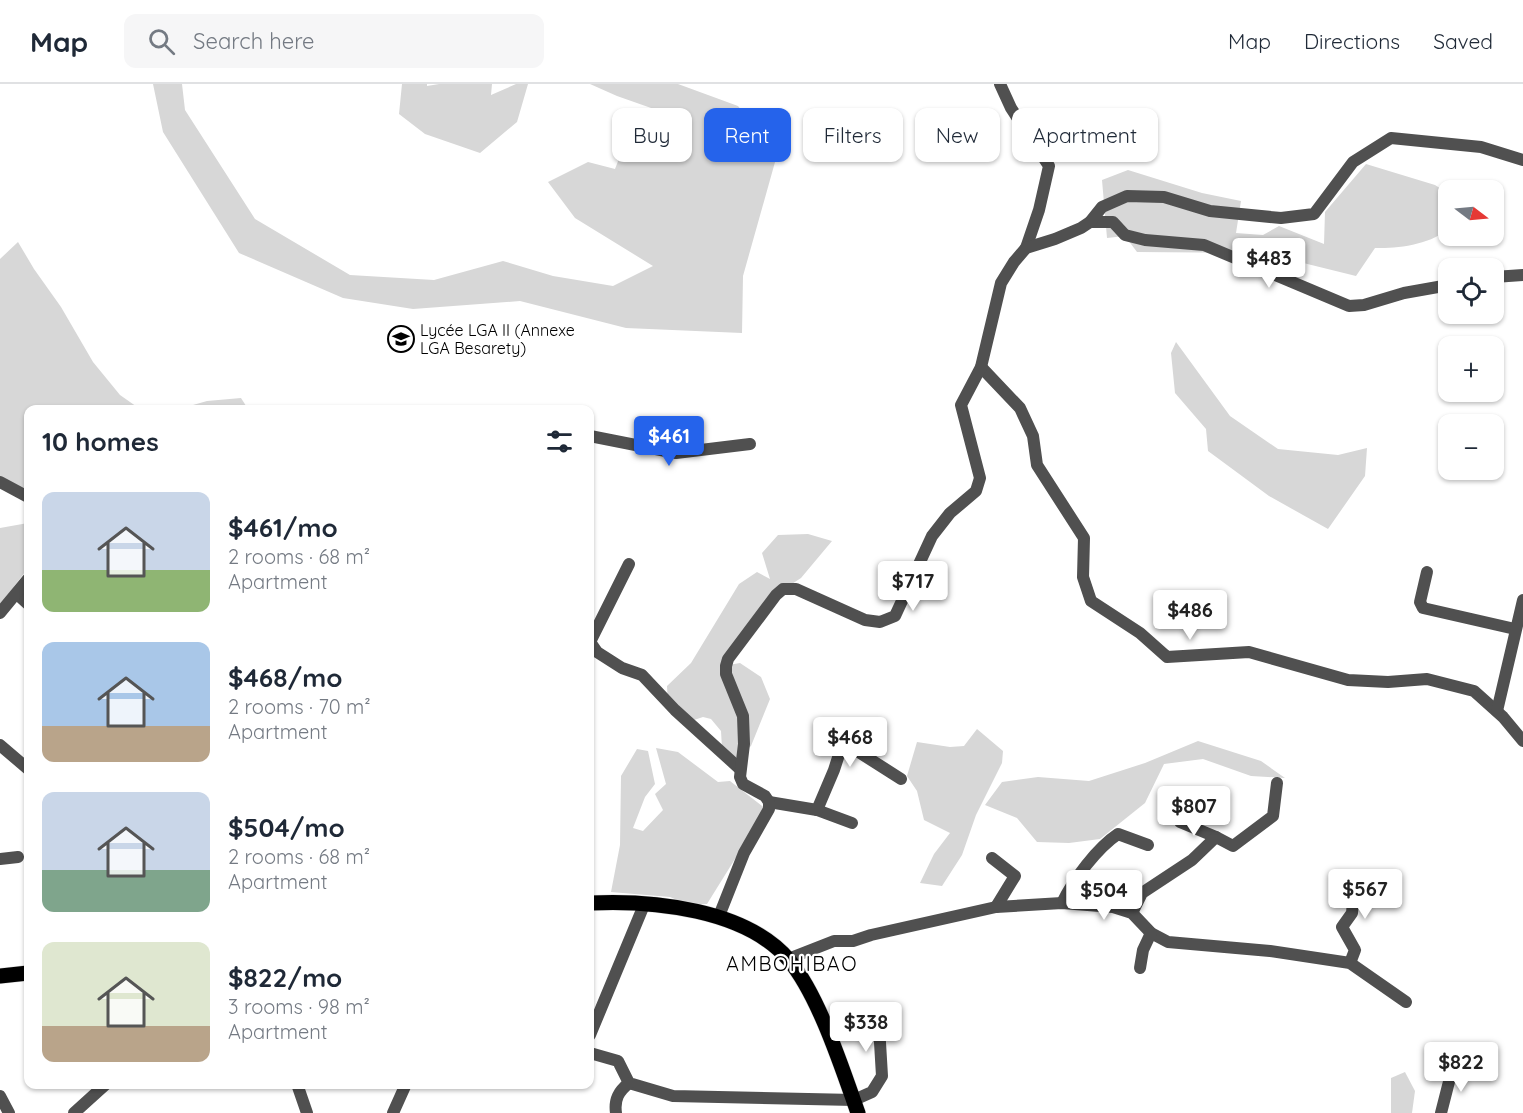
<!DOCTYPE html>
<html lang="en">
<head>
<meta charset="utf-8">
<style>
  :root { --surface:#fff; --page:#f6f6f7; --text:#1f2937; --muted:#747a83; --line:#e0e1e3; --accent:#2563eb }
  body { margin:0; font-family:Quicksand,sans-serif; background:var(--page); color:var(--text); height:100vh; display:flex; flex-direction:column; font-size:22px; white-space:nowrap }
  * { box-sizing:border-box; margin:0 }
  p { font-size:20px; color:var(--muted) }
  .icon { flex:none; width:33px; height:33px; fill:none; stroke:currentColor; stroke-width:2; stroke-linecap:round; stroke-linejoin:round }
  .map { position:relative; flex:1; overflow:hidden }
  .side { position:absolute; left:24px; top:321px; width:570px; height:684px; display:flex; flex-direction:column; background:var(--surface); border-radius:12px; box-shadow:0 2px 4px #0004 }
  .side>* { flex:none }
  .banner { position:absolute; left:612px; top:24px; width:570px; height:54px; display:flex; gap:12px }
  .needle { width:39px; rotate:106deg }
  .fabs { position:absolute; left:1438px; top:96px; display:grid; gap:12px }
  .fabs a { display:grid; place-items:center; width:66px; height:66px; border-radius:12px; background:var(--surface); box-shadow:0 2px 4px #0004; font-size:30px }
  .price { position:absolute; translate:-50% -51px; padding:0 14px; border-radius:6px; background:#fff; color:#222; font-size:20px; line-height:39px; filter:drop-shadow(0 2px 3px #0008) }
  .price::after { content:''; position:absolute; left:50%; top:36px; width:18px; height:14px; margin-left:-9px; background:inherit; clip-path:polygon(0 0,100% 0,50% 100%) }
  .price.on { background:var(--accent); color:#fff }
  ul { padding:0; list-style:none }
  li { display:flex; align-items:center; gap:18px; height:150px; padding:0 18px }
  li span { display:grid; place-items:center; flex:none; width:168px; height:120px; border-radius:12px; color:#555 }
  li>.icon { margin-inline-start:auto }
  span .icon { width:72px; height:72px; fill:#fffc; stroke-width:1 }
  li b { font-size:26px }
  h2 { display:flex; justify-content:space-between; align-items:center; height:72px; padding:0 18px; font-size:26px }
  .tag { padding:0 21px; border-radius:12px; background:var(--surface); box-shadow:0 2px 4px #0004; font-size:21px; line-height:54px }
  .tag.on { background:var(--accent); color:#fff }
  header { display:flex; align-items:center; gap:36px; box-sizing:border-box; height:84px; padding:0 30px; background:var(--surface); border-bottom:2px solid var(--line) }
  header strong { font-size:28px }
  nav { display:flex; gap:33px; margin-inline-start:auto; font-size:21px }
  .search { width:420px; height:54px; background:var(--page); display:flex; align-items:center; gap:15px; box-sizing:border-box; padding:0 21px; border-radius:12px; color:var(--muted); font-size:22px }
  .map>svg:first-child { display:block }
</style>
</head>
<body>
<header>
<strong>Map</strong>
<div class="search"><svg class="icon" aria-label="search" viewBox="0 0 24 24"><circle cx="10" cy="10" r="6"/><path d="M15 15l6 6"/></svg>Search here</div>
<nav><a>Map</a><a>Directions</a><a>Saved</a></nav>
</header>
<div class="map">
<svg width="1523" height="1029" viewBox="0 0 1523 1029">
  <rect width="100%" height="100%" fill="#fff"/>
  <!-- green -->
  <g fill="#d7d7d7">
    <path d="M 153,0 L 182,0 L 185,26 L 255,135 L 350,191 L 434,196 L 503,177 L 553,192 L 613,202 L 653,182 L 575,134 L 548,98 L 588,78 L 615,85 L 627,54 L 671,54 L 688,67 L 671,31 L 617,12 L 590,0 L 678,0 L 738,22 L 777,71 L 743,192 L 742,249 L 626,244 L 520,217 L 413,225 L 343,214 L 239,169 L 163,48 Z"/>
    <path d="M 402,0 L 427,0 L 427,2 L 439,0 L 492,0 L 491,11 L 516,0 L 528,0 L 517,38 L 480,69 L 425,50 L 399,30 Z"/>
    <path d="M 1366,80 L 1435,101 L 1449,110 L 1449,144 C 1433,160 1397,165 1375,164 L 1356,192 L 1263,169 L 1137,168 L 1125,152 L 1107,154 L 1102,96 L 1128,86 L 1202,109 L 1241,117 L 1236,149 L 1263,151 L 1279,142 L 1324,160 L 1325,128 Z"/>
    <path d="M 18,158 L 34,185 L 61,223 L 93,278 L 120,311 L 140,325 L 28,326 L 28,412 L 0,397 L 0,175 Z"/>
    <path d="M 1176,258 L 1230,332 L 1278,365 L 1338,371 L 1367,364 L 1365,392 L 1328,445 L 1269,412 L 1208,367 L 1206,345 L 1175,309 L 1171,269 Z"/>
    <path d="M 241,314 L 248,325 L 179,325 L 207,317 Z"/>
    <path d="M 28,439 L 28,484 L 0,521 L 0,444 Z"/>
    <path d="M 808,450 L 832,457 L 801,494 L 781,507 L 723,582 L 740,579 L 761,593 L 770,615 L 751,662 L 730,679 L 722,664 L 721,647 L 711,635 L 703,633 L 694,636 L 668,622 L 667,602 L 691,579 L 739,500 L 757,488 L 770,495 L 762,469 L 778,451 Z"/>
    <path d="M 977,645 L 1003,667 L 1002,679 L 976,731 L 962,771 L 942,802 L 920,799 L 934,770 L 950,749 L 924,736 L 917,707 L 907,692 L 917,658 L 950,663 L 964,662 Z"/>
    <path d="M 1198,657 L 1261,677 L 1285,694 L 1251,692 L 1203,675 L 1164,680 L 1145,719 L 1100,755 L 1069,759 L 1037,758 L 1017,734 L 985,721 L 1002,698 L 1038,693 L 1089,697 L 1145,679 Z"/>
    <path d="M 656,664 L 678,668 L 718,698 L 730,697 L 766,725 L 707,820 L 687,820 L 670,813 L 611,808 L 620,761 L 621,692 L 637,665 L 648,667 L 655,700 L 645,713 L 633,744 L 643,747 L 663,726 L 655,710 L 666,700 Z"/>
    <path d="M 1405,988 L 1415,1007 L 1412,1029 L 1391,1029 L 1391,994 Z"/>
  </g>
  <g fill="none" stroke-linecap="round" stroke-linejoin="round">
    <defs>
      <g id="major">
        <path d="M 590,819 C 652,816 746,825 789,876 C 819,912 842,984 858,1029"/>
        <path d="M 0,892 L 28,889"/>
      </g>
    </defs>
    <!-- major casing -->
    <use href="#major" stroke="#dbdbdb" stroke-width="16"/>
    <!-- minor -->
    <g stroke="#505050" stroke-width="12">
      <path d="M 1000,0 L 1011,24 L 1049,82 L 1039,126 L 1026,164"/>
      <path d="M 1090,138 L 1113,138 L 1125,151 L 1145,156 L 1204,161 L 1349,222 L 1364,221 L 1404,209 L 1449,201"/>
      <path d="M 1494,193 L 1523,191"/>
      <path d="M 981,283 L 1020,324 L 1033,352 L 1037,381 L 1084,454 L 1083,493 L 1091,517 L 1140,549 L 1167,573 L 1249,568 L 1348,596 L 1388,598 L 1427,595 L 1474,607 L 1503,633 L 1523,657"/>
      <path d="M 590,352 L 676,369 L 750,360"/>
      <path d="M 0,398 L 28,413"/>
      <path d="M 629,480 L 590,558 L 597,568 L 622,584 L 642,591 L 675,626 L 740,685"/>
      <path d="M 1427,488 L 1420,518 L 1423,524 L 1515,545"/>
      <path d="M 17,510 L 28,520"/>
      <path d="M 0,529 L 28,495"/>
      <path d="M 1497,627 L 1523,516"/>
      <path d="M 0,661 L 28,685"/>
      <path d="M 769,718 L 817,726 L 852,739"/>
      <path d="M 817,726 L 834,686 L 843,658 L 901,695"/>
      <path d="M 1180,738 L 1216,753"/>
      <path d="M 992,774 L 1015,792 L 996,823"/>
      <path d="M 0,775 L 18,773"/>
      <path d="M 1339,801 L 1353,817 L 1352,829 L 1342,843 L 1355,866 L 1350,879"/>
      <path d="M 1062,819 C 1073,796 1097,764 1118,750 L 1148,761"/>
      <path d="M 1132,829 L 1142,809 L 1192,776 L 1216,753 L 1233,762 L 1273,732 L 1277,699"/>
      <path d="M 719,832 L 744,769 L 769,725 L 769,718 L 765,712 L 743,700 L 740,693 L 744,660 L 743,632 L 726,590 L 726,582 L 728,575 L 776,511 L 783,505 L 796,505 L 865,536 L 880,538 L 895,532 L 932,452 L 950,429 L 976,407 L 980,394 L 961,321 L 981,283 L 1001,199 L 1014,178 L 1026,164 L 1055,155 L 1081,144 L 1090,138 L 1102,123 L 1127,112 L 1164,113 L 1210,127 L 1281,134 L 1314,130 L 1353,78 L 1391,54 L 1481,63 L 1523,76"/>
      <path d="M 788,875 L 834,857 L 853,857 L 871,851 L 996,823 L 1062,819 L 1113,823 L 1132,829 L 1151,849 L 1168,858 L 1270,867 L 1350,879 L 1406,918"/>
      <path d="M 1140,884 L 1143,866 L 1151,849"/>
      <path d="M 590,951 L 644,821"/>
      <path d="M 590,969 L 618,977 L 629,999 L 673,1012 L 854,1016 L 872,1008 L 882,992 L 878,925"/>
      <path d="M 297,1000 L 307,1029"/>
      <path d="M 0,1012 L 9,1029"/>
      <path d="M 74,1029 L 106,1000"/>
      <path d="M 393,1029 L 406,1000"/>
      <path d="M 616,1029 C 614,1015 619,1007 629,999"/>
      <path d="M 1441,1029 L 1453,982"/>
    </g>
    <!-- major -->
    <use href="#major" stroke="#000" stroke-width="15"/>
  </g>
  <!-- icons -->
  <defs>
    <symbol id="school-ring" viewBox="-11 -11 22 22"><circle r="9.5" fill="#fff" stroke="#000" stroke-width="1.5"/><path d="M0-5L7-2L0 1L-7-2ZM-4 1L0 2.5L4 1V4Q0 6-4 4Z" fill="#000"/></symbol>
  </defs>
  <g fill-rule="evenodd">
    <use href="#school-ring" x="386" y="240" width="30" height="30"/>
  </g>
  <g text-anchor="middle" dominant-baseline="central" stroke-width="4.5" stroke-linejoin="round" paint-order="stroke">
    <!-- poi labels -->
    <g font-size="16" fill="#000" stroke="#fff" text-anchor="start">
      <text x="420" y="246">Lycée LGA II (Annexe<tspan x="420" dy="18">LGA Besarety)</tspan></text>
    </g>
    <!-- quarter labels -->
    <g font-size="20" letter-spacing="1.5" fill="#000" stroke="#fff">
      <text x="792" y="879">AMBOHIBAO</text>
    </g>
  </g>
</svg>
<div class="fabs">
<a><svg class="needle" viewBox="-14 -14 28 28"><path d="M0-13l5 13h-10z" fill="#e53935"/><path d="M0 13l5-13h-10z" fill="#747a83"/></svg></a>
<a><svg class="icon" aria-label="locate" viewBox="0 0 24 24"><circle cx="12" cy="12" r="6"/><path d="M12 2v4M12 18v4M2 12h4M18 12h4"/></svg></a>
<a>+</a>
<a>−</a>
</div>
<b class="price" style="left:1269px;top:205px">$483</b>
<b class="price on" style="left:669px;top:383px">$461</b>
<b class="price" style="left:913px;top:528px">$717</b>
<b class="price" style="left:1190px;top:557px">$486</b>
<b class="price" style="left:850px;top:684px">$468</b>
<b class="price" style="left:1194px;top:753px">$807</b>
<b class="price" style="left:1365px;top:836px">$567</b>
<b class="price" style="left:1104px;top:837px">$504</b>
<b class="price" style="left:866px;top:969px">$338</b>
<b class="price" style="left:1461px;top:1009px">$822</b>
<div class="banner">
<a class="tag">Buy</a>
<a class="tag on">Rent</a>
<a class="tag">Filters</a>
<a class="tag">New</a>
<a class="tag">Apartment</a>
</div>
<section class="side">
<h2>10 homes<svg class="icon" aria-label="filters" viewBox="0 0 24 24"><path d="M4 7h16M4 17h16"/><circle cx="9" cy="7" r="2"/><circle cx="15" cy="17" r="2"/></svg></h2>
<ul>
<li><span style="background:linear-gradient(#c9d6e8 65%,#8fb573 0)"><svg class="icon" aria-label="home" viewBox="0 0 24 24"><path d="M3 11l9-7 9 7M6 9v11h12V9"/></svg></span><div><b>$461/mo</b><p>2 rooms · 68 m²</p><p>Apartment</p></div></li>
<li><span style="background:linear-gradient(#a9c7e8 70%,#b9a48a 0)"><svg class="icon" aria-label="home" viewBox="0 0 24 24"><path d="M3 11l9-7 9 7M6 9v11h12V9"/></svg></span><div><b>$468/mo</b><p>2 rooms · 70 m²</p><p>Apartment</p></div></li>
<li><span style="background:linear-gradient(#c9d6e8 65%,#7fa58c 0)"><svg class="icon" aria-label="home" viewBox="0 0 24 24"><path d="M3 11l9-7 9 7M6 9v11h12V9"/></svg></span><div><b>$504/mo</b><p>2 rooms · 68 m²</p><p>Apartment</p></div></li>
<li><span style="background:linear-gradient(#dfe7d0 70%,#b9a48a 0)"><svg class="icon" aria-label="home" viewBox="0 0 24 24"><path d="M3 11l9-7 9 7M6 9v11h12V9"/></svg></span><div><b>$822/mo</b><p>3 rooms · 98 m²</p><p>Apartment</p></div></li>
</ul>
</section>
</div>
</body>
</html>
